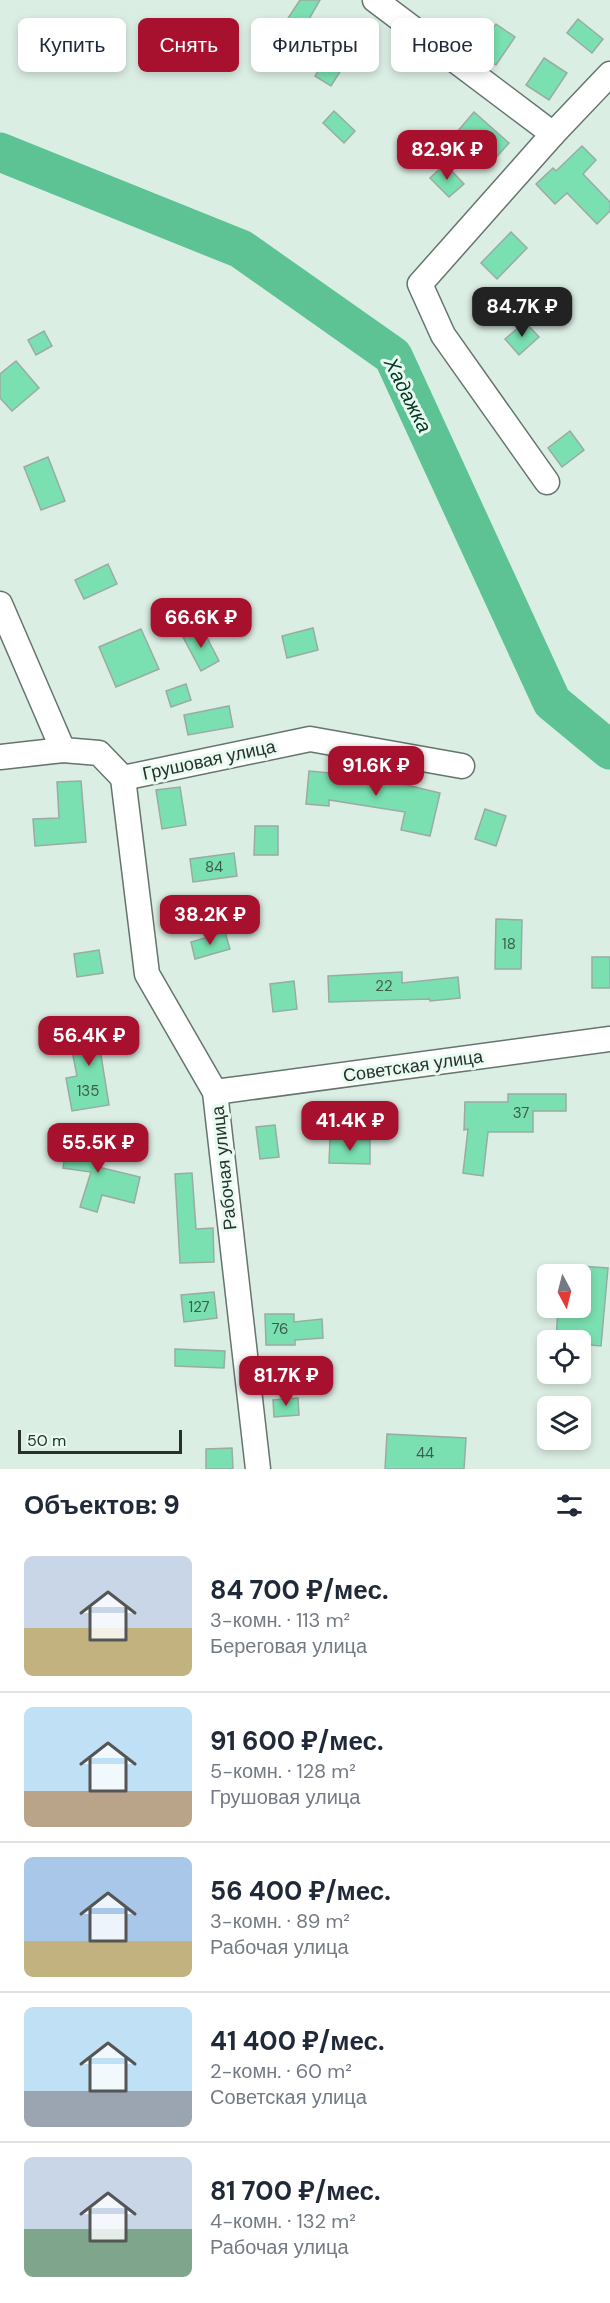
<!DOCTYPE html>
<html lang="ru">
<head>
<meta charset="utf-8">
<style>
  :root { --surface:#fff; --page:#f6f6f7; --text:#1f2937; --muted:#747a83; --line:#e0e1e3; --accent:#a8112e }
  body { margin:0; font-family:"DM Sans",sans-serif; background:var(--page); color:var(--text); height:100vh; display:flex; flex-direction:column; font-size:22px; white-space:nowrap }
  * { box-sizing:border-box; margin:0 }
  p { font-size:20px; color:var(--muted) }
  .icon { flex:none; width:33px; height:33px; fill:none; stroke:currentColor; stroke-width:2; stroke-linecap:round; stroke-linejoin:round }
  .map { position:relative; height:1469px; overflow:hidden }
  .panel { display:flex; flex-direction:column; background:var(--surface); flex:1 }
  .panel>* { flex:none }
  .hud { position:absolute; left:18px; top:18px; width:574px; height:54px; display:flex; gap:12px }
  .needle { width:39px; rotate:173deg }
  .controls { position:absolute; left:537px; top:1264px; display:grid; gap:12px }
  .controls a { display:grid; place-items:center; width:54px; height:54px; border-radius:9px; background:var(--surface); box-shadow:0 3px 9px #0003; font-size:30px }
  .scale { position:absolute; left:18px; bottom:15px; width:164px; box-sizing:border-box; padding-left:6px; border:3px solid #29302c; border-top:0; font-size:16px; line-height:21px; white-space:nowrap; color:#29302c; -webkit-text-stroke:4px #e8fbf1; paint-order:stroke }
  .price { position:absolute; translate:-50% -51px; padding:0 14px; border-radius:12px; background:var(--accent); color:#fff; font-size:20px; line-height:39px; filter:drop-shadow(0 2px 3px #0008) }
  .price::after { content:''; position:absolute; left:50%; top:36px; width:18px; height:14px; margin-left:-9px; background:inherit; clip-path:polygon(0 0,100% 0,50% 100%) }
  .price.current { background:#222; color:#fff }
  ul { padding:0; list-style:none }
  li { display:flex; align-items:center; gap:18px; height:150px; padding:0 24px }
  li+li { border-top:2px solid var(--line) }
  li span { display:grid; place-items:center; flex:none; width:168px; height:120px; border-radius:9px; color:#555 }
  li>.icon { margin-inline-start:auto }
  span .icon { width:72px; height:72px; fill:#fffc; stroke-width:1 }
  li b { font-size:26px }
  h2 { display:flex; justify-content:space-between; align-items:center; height:72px; padding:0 24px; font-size:26px }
  .tag { padding:0 21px; border-radius:9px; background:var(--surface); box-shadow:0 3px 9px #0003; font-size:21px; line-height:54px }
  .tag.current { background:var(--accent); color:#fff }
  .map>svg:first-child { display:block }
</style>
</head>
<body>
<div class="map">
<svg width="610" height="1469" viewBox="0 0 610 1469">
  <rect width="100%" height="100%" fill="#dbeee4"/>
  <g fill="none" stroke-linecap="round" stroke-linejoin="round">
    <!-- river -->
    <path stroke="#5dc395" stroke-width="39" d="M 0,152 L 241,249 L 393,356 L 552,702 L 610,750"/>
  </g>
  <!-- building -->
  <g fill="#7ae0b1" stroke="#9aaba2" stroke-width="1.5">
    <path d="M 300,0 L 320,0 L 309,19 L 325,30 L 312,48 L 296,37 L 283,57 L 269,47 Z"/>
    <path d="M 578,19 L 603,39 L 592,53 L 567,33 Z"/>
    <path d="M 496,24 L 515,37 L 496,65 L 477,52 Z"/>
    <path d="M 327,57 L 343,67 L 331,86 L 315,76 Z"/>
    <path d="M 544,58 L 567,73 L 549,100 L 526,85 Z"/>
    <path d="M 334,111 L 355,131 L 344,143 L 323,123 Z"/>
    <path d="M 474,112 L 509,143 L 491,163 L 457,132 Z"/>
    <path d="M 582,146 L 596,160 L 583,174 L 610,202 L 610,211 L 597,224 L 567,193 L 555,204 L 536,184 L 553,168 L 556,171 Z"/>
    <path d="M 445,164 L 464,184 L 449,197 L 430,178 Z"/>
    <path d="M 511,232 L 527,248 L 497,279 L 481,263 Z"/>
    <path d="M 525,322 L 539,337 L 519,355 L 505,339 Z"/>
    <path d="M 44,331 L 52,346 L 36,355 L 28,340 Z"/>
    <path d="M 16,361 L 39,388 L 12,411 L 0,398 L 0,374 Z"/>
    <path d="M 570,431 L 584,450 L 562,467 L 548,448 Z"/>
    <path d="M 48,457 L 65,501 L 41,510 L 24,467 Z"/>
    <path d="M 108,564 L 117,584 L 84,599 L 75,580 Z"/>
    <path d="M 202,628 L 219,661 L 201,671 L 183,637 Z"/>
    <path d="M 313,628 L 318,650 L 287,658 L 282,636 Z"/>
    <path d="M 141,629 L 159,669 L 116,687 L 99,647 Z"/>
    <path d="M 186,684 L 191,700 L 171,707 L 166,691 Z"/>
    <path d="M 229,706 L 233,727 L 188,735 L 184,715 Z"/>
    <path d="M 309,771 L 361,776 L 361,771 L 391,776 L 390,781 L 440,793 L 430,836 L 401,830 L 405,812 L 329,800 L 329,806 L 306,804 Z"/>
    <path d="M 81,781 L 86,842 L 35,846 L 33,819 L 59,818 L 57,782 Z"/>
    <path d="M 180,787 L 186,825 L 162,829 L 156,790 Z"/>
    <path d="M 485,809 L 506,816 L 496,846 L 475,839 Z"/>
    <path d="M 255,826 L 278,826 L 278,855 L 254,855 Z"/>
    <path d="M 234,853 L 237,876 L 193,882 L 190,859 Z"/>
    <path d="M 496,919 L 522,920 L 521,969 L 495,969 Z"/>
    <path d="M 225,932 L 230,949 L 195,959 L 191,942 Z"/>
    <path d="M 99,950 L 103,973 L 77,977 L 74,954 Z"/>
    <rect x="592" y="957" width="18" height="31"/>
    <path d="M 402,972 L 402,983 L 458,977 L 460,998 L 430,1001 L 430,999 L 329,1002 L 328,976 Z"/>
    <path d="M 294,981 L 297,1009 L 273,1012 L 270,984 Z"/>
    <path d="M 108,1023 L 112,1047 L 100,1049 L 109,1105 L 72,1111 L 66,1078 L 77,1076 L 68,1030 Z"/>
    <path d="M 508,1094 L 566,1094 L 566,1111 L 533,1111 L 533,1132 L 488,1132 L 483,1176 L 463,1173 L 468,1129 L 464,1130 L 465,1102 L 508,1102 Z"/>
    <path d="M 275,1125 L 279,1157 L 260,1159 L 256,1127 Z"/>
    <path d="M 68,1133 L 98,1138 L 94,1166 L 140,1177 L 134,1203 L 102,1195 L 97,1212 L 80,1207 L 91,1172 L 63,1168 Z"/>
    <path d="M 330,1139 L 370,1140 L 370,1164 L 329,1163 Z"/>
    <path d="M 192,1173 L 196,1229 L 213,1228 L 214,1262 L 180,1263 L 175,1174 Z"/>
    <path d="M 580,1266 L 608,1268 L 601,1346 L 580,1344 L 580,1341 L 556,1341 L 558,1308 L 580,1308 Z"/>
    <path d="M 214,1292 L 217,1318 L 184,1322 L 181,1295 Z"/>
    <path d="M 265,1314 L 294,1314 L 294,1322 L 322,1319 L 323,1338 L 295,1340 L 295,1345 L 266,1345 Z"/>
    <path d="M 175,1349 L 225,1351 L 224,1368 L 175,1366 Z"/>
    <path d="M 298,1398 L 299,1415 L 274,1417 L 273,1400 Z"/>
    <path d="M 387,1434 L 466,1438 L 464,1469 L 385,1469 Z"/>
    <path d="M 232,1448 L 233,1469 L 206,1469 L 206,1449 Z"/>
  </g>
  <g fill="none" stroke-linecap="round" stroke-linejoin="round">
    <defs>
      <g id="minor">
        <path d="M 375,0 L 553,134"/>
        <path d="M 547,482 L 443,335 L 420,284 L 553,134 L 610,74"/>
        <path d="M 0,604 L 63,750"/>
        <path d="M 0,757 L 63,750 L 99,753 L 123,778 L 310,739 L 462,766"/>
        <path d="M 123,778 L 147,974 L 215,1092 L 258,1469"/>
        <path d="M 215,1092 L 610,1039"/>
      </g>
    </defs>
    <!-- minor casing -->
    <use href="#minor" stroke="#65756d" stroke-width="27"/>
    <!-- minor -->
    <use href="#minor" stroke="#fff" stroke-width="24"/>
  </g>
  <g text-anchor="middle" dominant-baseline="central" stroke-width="6" stroke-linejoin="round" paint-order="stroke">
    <!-- number labels -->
    <g font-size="15" fill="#3d5c4d">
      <text x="214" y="867">84</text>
      <text x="509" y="944">18</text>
      <text x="384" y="986">22</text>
      <text x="88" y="1091">135</text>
      <text x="521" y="1113">37</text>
      <text x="199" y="1307">127</text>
      <text x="280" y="1329">76</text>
      <text x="425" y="1453">44</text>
    </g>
    <!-- street labels -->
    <g font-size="18" fill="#29302c" stroke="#e8fbf1">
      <text transform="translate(209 760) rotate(-12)">Грушовая улица</text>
      <text transform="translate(413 1066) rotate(-8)">Советская улица</text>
      <text transform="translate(224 1168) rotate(-96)">Рабочая улица</text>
    </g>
    <!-- water labels -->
    <g font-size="20" font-style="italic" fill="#053422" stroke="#e8fbf1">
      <text transform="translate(408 395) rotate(63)">Хадажка</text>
    </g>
  </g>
</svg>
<div class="controls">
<a><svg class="needle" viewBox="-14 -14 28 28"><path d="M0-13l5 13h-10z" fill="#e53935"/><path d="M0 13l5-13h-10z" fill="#747a83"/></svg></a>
<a><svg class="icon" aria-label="locate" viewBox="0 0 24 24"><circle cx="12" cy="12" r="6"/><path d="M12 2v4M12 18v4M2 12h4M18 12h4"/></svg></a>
<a><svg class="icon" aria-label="layers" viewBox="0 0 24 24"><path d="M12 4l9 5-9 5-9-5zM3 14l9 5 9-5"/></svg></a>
</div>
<div class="scale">50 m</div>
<b class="price" style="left:447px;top:181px">82.9K ₽</b>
<b class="price current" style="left:522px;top:338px">84.7K ₽</b>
<b class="price" style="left:201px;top:649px">66.6K ₽</b>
<b class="price" style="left:376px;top:797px">91.6K ₽</b>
<b class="price" style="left:210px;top:946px">38.2K ₽</b>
<b class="price" style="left:89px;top:1067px">56.4K ₽</b>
<b class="price" style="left:350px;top:1152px">41.4K ₽</b>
<b class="price" style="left:98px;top:1174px">55.5K ₽</b>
<b class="price" style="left:286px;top:1407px">81.7K ₽</b>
<div class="hud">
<a class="tag">Купить</a>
<a class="tag current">Снять</a>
<a class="tag">Фильтры</a>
<a class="tag">Новое</a>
</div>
</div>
<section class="panel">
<h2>Объектов: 9<svg class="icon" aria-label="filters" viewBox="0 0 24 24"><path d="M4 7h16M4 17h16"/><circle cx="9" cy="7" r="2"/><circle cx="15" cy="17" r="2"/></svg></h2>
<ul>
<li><span style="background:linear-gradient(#c9d6e8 60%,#c2b280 0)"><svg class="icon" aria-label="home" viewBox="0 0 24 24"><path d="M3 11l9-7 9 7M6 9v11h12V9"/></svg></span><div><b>84 700 ₽/мес.</b><p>3-комн. · 113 m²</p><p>Береговая улица</p></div></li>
<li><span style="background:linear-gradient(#bfe0f5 70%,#b9a48a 0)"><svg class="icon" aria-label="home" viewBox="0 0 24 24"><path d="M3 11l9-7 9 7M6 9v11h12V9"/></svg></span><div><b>91 600 ₽/мес.</b><p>5-комн. · 128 m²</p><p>Грушовая улица</p></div></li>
<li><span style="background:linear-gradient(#a9c7e8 70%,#c2b280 0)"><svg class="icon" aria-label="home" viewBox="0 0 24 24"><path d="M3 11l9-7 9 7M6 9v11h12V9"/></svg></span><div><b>56 400 ₽/мес.</b><p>3-комн. · 89 m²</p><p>Рабочая улица</p></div></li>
<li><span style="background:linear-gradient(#bfe0f5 70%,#9aa5b1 0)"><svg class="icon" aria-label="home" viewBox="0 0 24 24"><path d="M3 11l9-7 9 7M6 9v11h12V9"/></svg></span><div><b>41 400 ₽/мес.</b><p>2-комн. · 60 m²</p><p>Советская улица</p></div></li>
<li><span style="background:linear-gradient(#c9d6e8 60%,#7fa58c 0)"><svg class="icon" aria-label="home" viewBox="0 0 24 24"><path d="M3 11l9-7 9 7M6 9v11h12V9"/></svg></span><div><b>81 700 ₽/мес.</b><p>4-комн. · 132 m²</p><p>Рабочая улица</p></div></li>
</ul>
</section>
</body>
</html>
